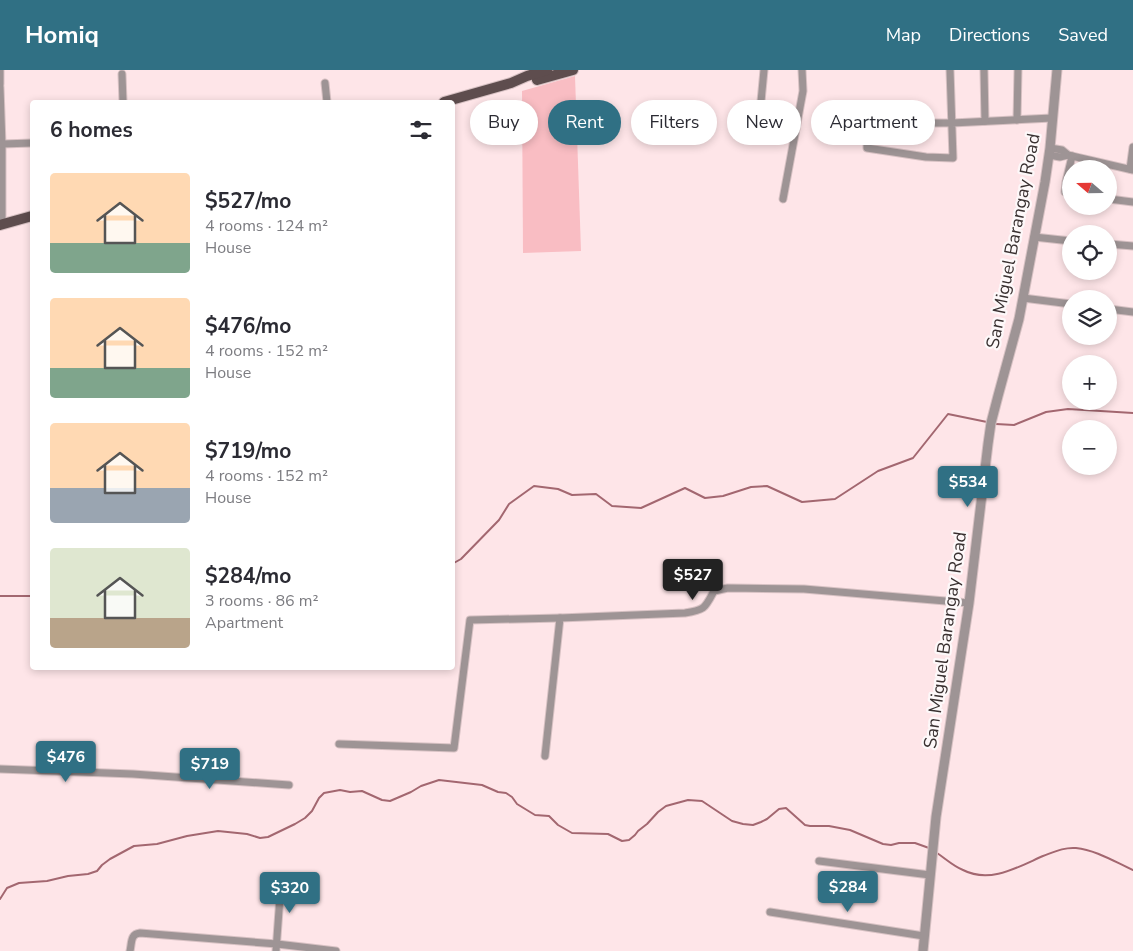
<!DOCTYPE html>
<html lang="en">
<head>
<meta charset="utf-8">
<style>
  :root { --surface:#fff; --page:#f2f2f3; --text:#2b2b33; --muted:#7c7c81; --accent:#307084 }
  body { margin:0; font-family:"Nunito Sans",sans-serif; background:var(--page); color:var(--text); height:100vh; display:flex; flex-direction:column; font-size:19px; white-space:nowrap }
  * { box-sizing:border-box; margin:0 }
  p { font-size:16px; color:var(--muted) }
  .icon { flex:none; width:28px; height:28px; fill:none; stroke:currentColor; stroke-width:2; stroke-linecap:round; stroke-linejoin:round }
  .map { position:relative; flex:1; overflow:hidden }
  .side { position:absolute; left:30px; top:30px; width:425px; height:570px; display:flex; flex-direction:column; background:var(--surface); border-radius:5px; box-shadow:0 2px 8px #0003 }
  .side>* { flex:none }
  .banner { position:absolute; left:470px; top:30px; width:475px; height:45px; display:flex; gap:10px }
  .needle { width:32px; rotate:290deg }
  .fabs { position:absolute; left:1062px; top:90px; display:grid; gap:10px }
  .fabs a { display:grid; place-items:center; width:55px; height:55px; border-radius:50%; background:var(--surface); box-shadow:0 2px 8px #0003; font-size:25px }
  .price { position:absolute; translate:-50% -42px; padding:0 11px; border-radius:5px; background:var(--accent); color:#fff; font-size:16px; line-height:32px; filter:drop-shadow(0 1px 2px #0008) }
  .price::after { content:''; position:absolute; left:50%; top:30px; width:15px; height:11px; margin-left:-8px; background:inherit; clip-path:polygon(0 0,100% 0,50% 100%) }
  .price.on { background:#222; color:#fff }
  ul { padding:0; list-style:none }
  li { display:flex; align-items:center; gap:15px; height:125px; padding:0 20px }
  li span { display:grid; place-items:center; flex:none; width:140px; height:100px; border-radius:5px; color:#555 }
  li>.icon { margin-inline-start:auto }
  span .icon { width:60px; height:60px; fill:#fffc; stroke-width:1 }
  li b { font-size:21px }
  h2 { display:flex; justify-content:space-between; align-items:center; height:60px; padding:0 20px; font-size:21px }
  .pill { padding:0 18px; border-radius:22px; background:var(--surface); box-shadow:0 2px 8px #0003; font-size:18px; line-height:45px }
  .pill.on { background:var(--accent); color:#fff }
  header { display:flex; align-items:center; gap:30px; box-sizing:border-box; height:70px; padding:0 25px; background:var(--accent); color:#fff }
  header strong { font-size:24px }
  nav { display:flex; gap:28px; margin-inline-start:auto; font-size:18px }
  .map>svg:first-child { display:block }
</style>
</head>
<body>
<header>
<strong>Homiq</strong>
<nav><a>Map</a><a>Directions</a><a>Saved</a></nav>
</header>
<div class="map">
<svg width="1133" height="881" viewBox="0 0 1133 881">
  <rect width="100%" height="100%" fill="#fee5e8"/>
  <!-- green -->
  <path fill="#f9bdc3" d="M 575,6 L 581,181 L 523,183 L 522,21 Z"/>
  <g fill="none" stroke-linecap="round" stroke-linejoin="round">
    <!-- stream -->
    <g stroke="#a36770" stroke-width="2">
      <path d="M 996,354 L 1014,355 L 1046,342 L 1068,339 L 1133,343"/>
      <path d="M 452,494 L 461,489 L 499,450 L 509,434 L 534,416 L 558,419 L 572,425 L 596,424 L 612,436 L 641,438 L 685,418 L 705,428 L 723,426 L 751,417 L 767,416 L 802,432 L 835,429 L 878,401 L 913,388 L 948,344 L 987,352"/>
      <path d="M 0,526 L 32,526"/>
      <path d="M 937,783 C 946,789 953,796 963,800 C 990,814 1018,797 1043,786 C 1054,782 1064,777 1076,778 C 1096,780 1115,792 1133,800"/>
      <path d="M 0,829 L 7,818 L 19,813 L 47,811 L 68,806 L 88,804 L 97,801 L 102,795 L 110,789 L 134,776 L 157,774 L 187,766 L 218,761 L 247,764 L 260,768 L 268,767 L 295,754 L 305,748 L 312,741 L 319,728 L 324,723 L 340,720 L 350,722 L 362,721 L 382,730 L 390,731 L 411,722 L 421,716 L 439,710 L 482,715 L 498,722 L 506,723 L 512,727 L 517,734 L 535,745 L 549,746 L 558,755 L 572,763 L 608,764 L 622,771 L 629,770 L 635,765 L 638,761 L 647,754 L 658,742 L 666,736 L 688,730 L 702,731 L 732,751 L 743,754 L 753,755 L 761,752 L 767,749 L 779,739 L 786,738 L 805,755 L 810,756 L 829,756 L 850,760 L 883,774 L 891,775 L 899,773 L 915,773 L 929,778"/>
    </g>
    <defs>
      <g id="minor">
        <path d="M 950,0 L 953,88 L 926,87 L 867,78 L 867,53 L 952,53 L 1052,48"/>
        <path d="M 984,0 L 985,51"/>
        <path d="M 122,4 L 123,32"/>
        <path d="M 325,13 L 327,32"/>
        <path d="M 0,14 L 0,0"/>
        <path d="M 0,17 L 2,74 L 2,154"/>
        <path d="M 1017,50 L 1018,0"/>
        <path d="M 758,63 L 764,0"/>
        <path d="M 2,74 L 32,73"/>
        <path d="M 1050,78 L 1062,80 L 1068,85 L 1072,86 L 1133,100"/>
        <path d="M 1049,85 L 1060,87 L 1068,85"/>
        <path d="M 1130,99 L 1133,77"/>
        <path d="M 1071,125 L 1065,122 L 1066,112 L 1072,86"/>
        <path d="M 783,129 L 803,21 L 802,0"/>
        <path d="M 1109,129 L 1133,132"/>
        <path d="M 1034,167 L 1071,171"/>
        <path d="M 1109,174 L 1133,176"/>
        <path d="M 1023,228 L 1071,234"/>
        <path d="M 1109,239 L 1133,242"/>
        <path d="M 339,674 L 454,678 L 470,550 L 560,548"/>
        <path d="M 545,686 L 560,548 L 685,543 C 705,540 705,538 714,521 L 728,518 L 804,519 L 969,533"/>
        <path d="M 0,699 L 133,704 L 289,715"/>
        <path d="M 819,791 L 930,805"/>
        <path d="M 770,842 L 924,866"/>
        <path d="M 130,881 C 132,873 130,864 140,863 L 277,874 L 336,881"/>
        <path d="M 276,881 L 281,813"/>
      </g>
      <path id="tertiary" d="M 923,881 L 936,747 L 969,533 L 988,374 L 991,353 L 998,326 L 1019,249 L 1045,112 L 1050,78 L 1057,0"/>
      <g id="primary">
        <path d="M 537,10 L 573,0"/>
        <path d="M 444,32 L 511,13 L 527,6 L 547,0"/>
        <path d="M 0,155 L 32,146"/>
      </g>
    </defs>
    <!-- minor casing -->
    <use href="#minor" stroke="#d7c1c3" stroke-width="9"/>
    <!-- tertiary casing -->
    <use href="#tertiary" stroke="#d7c1c3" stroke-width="11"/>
    <!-- primary casing -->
    <use href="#primary" stroke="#d7c1c3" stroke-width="12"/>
    <!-- minor -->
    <use href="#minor" stroke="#9e9495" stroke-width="7"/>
    <!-- tertiary -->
    <use href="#tertiary" stroke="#9e9495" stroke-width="9"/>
    <!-- primary -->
    <use href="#primary" stroke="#5e4d4e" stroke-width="10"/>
  </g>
  <g text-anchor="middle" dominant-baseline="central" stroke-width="4.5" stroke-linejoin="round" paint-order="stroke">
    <!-- street labels -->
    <g font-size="18" fill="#393030" stroke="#fdf8f9">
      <text transform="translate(1013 171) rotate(-79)">San Miguel Barangay Road</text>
      <text transform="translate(945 570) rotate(-82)">San Miguel Barangay Road</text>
    </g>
  </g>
</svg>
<div class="fabs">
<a><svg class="needle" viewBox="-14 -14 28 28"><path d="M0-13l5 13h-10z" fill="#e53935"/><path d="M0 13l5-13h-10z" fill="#7c7c81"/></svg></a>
<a><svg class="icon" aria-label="locate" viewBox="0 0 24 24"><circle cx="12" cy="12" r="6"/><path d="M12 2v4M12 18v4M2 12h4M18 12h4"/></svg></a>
<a><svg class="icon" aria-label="layers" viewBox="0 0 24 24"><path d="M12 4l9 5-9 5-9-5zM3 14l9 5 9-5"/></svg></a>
<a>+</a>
<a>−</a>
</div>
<b class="price" style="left:968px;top:438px">$534</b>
<b class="price on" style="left:693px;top:531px">$527</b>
<b class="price" style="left:66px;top:713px">$476</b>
<b class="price" style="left:210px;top:720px">$719</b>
<b class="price" style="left:848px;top:843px">$284</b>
<b class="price" style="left:290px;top:844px">$320</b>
<div class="banner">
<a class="pill">Buy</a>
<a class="pill on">Rent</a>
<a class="pill">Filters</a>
<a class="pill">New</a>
<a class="pill">Apartment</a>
</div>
<section class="side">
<h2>6 homes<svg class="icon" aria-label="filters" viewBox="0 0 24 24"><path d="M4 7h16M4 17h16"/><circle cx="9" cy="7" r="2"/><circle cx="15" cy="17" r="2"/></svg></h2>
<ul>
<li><span style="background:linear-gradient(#ffd9b3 70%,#7fa58c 0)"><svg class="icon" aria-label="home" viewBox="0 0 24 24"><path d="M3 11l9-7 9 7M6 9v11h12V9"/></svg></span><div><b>$527/mo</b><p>4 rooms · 124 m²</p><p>House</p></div></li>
<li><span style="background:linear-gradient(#ffd9b3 70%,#7fa58c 0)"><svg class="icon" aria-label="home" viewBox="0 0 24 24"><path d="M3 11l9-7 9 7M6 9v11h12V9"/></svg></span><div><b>$476/mo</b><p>4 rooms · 152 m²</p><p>House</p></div></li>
<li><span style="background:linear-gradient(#ffd9b3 65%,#9aa5b1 0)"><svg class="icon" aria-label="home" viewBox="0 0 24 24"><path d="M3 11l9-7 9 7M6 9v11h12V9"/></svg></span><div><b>$719/mo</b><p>4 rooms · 152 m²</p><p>House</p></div></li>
<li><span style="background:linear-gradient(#dfe7d0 70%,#b9a48a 0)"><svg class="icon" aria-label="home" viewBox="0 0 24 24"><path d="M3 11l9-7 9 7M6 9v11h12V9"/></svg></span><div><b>$284/mo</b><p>3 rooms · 86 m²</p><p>Apartment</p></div></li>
</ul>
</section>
</div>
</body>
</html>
